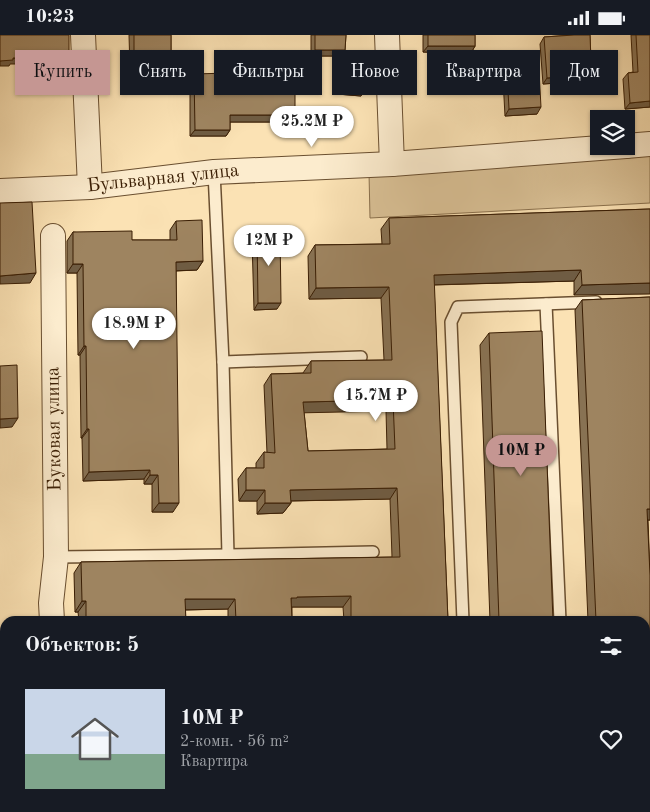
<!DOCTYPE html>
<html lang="ru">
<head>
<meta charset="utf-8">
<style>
  :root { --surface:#171b24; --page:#20242c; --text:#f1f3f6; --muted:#9ea1a6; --accent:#c59692 }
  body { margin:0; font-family:"Old Standard TT",serif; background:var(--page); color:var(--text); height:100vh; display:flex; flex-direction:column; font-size:19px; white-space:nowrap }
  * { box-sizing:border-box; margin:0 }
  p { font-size:16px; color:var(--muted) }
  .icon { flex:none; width:28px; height:28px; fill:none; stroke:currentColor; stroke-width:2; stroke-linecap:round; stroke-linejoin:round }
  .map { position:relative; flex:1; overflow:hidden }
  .panel { position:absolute; left:0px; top:581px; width:650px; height:196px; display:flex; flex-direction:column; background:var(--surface); border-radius:15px 15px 0 0; box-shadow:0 1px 4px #0004 }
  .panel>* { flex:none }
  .hud { position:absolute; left:15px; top:15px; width:620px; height:45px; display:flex; gap:10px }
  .controls { position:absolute; left:590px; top:75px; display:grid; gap:10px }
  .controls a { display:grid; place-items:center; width:45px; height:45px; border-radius:0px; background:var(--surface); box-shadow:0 1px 4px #0004; font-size:25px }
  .price { position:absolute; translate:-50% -42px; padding:0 11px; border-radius:18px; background:#fff; color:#222; font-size:16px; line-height:32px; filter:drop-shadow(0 1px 2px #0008) }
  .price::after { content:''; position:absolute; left:50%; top:30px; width:15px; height:11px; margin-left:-8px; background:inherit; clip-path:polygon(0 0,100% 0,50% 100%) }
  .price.selected { background:var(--accent); color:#111 }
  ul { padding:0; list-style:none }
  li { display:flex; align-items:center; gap:15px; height:125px; padding:0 25px }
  li span { display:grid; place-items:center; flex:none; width:140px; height:100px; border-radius:0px; color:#555 }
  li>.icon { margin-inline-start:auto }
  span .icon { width:60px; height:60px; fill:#fffc; stroke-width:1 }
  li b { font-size:21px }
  h2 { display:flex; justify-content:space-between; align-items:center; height:60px; padding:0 25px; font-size:21px }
  .pill { padding:0 18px; border-radius:0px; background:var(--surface); box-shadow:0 1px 4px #0004; font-size:18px; line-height:45px }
  .pill.selected { background:var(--accent); color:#111 }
  .status { display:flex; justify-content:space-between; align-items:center; height:35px; padding:0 25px; background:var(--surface); direction:ltr }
  .status svg { height:14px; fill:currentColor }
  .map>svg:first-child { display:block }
</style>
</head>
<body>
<div class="status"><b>10:23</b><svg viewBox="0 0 49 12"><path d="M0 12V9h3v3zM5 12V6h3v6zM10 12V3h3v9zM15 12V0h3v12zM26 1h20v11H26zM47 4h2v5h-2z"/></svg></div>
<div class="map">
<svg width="650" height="777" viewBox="0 0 650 777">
  <rect width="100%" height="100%" fill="#fbe2b4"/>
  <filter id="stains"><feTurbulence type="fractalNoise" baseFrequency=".004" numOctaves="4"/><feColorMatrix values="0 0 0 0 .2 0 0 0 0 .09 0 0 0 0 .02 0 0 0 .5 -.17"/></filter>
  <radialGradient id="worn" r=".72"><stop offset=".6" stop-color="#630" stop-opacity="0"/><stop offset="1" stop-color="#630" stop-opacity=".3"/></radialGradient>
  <!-- grass -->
  <path fill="#dac196" stroke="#8a704d" d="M 650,121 L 650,168 L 370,183 L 369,138 Z"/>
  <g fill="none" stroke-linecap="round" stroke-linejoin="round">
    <defs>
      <g id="lane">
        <path d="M 214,137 L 223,327 L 228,520"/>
        <path d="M 546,269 L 560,586"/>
        <path d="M 223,327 L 361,322"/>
        <path d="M 56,522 L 228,520 L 373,517"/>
        <path d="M 463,586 L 451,287 L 458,272 L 596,267"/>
        <path d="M 470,772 L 470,777"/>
      </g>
      <g id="street">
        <path d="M 83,0 L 90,152"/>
        <path d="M 387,0 L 392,129"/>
        <path d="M 626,111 L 650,109"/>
        <path d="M 0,156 L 90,152 L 214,137 L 392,129 L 626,111"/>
        <path d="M 52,586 L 51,568 L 56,522 L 53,201"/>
        <path d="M 54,772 L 54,777"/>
      </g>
    </defs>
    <!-- lane casing -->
    <use href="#lane" stroke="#6a4f30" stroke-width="14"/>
    <!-- street casing -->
    <use href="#street" stroke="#6a4f30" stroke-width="26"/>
    <!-- lane -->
    <use href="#lane" stroke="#fcecce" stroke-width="11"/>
    <!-- street -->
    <use href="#street" stroke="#fcecce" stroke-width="24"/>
  </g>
  <!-- wall -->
  <g fill="#887253" stroke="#3a1e04" fill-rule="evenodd">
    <path d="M 129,0 L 171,0 L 171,27 L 167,34 L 130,35 Z"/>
    <path d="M 311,0 L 346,0 L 345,15 L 341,21 L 311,21 Z"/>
    <path d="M 423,0 L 475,0 L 475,11 L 471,18 L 423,17 Z"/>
    <path d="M 572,0 L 590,0 L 592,52 L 588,58 L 572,59 L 572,47 L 543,49 L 540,9 L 544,2 Z"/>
    <path d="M 631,0 L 650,0 L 650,72 L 625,74 L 623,44 L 628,38 L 633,37 Z"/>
    <path d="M 341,31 L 361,61 L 337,59 L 336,38 Z"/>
    <path d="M 507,38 L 537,79 L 505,81 L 503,44 Z"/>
    <path d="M 194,39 L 229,43 L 291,87 L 230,87 L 230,95 L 226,101 L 190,101 L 190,45 Z"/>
    <path d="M 650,174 L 574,260 L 574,246 L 434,250 L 448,586 L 344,586 L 343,572 L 292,572 L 292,586 L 228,586 L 228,574 L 185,575 L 186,586 L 79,586 L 78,577 L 75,577 L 74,538 L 81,527 L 392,522 L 390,464 L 291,466 L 291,468 L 283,478 L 257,479 L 257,466 L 239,466 L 238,444 L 246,433 L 256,433 L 256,428 L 264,417 L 267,418 L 264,350 L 271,339 L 303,338 L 311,326 L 384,325 L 381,263 L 309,264 L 308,221 L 315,210 L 382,209 L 381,194 L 389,183 ZM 386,376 L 387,414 L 308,416 L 304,377 Z"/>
    <path d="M 176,186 L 203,226 L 197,235 L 176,236 L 173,477 L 152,477 L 152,449 L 144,449 L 144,444 L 83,446 L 82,403 L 81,403 L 80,320 L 78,320 L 77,238 L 67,238 L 67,206 L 73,197 L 132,205 L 170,205 L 170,195 Z"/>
    <path d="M 257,197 L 277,274 L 254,275 L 252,204 Z"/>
    <path d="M 650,262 L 650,485 L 648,485 L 650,540 L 650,775 L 620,777 L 502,777 L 501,772 L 645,772 L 645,586 L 588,586 L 575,275 L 582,265 Z"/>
    <path d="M 489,298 L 553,586 L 490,586 L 480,310 Z"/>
    <rect x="403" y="772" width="53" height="5"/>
  </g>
  <!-- shaded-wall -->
  <g fill="#6f5c43" stroke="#3a1e04">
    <path d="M 428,11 L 475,11 L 471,18 L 423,17 Z"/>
    <path d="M 315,15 L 345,15 L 341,21 L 311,21 Z"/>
    <path d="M 13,23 L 69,23 L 65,29 L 10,29 L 9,31 L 0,31 L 0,26 Z"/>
    <path d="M 171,27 L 167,34 L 130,35 L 134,28 Z"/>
    <path d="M 576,41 L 572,47 L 543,49 L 547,43 Z"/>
    <path d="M 577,52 L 592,52 L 588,58 L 572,59 Z"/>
    <path d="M 341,53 L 366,54 L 361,61 L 337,59 Z"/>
    <path d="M 650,66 L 650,72 L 625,74 L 630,68 Z"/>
    <path d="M 541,72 L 537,79 L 505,81 L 509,74 Z"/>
    <path d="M 230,80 L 295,80 L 291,87 L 226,87 Z"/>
    <path d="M 195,95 L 230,95 L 226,101 L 190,101 Z"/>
    <path d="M 203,226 L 197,235 L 170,236 L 176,227 Z"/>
    <path d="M 73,229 L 83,229 L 77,238 L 67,238 Z"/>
    <path d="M 581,235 L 574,246 L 426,250 L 434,240 Z"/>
    <path d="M 36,238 L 30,248 L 0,249 L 0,241 Z"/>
    <path d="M 650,248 L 650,259 L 574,260 L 582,250 Z"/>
    <path d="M 389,252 L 381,263 L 309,264 L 316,253 Z"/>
    <path d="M 258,268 L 281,268 L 277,274 L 254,275 Z"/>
    <path d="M 84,311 L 86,311 L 80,320 L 78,320 Z"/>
    <path d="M 393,365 L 386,376 L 295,378 L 303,367 Z"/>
    <path d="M 18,383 L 12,392 L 0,393 L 0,384 Z"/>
    <path d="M 87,394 L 89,394 L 82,403 L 81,403 Z"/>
    <path d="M 150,435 L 144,444 L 83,446 L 89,437 Z"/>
    <path d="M 150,440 L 158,440 L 152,449 L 144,449 Z"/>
    <path d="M 397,453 L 390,464 L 283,466 L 290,455 Z"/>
    <path d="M 246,455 L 265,455 L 257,466 L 239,466 Z"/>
    <path d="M 159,468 L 179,468 L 173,477 L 152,477 Z"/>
    <path d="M 265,468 L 291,468 L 283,478 L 257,479 Z"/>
    <path d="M 647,474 L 650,474 L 650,485 L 640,485 Z"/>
    <path d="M 351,561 L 343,572 L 291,572 L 291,563 L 297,562 Z"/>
    <path d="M 185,564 L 235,564 L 228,574 L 178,575 Z"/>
    <path d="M 82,566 L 86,566 L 78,577 L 75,577 Z"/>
    <path d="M 645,765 L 650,765 L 650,775 L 620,777 L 535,777 L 538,772 L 645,772 Z"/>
  </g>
  <!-- building -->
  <g fill="#9e8460" stroke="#3a1e04" fill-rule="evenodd">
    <path d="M 0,0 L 69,0 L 69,23 L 13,23 L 13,25 L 0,26 Z"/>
    <path d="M 134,0 L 171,0 L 171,27 L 134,28 Z"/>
    <path d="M 315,0 L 346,0 L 345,15 L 315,15 Z"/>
    <rect x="428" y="0" width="47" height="11"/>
    <path d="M 574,0 L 590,0 L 592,52 L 577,52 L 576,41 L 547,43 L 544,2 Z"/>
    <path d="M 636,0 L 650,0 L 650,66 L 630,68 L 628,38 L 638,37 Z"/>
    <path d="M 364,29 L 366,54 L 341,53 L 341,31 Z"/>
    <path d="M 539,36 L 541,72 L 509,74 L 507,38 Z"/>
    <path d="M 229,38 L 229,43 L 295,43 L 295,80 L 230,80 L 230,95 L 195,95 L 194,39 Z"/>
    <path d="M 32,167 L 36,238 L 0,241 L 0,168 Z"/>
    <path d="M 650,174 L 650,248 L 582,250 L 581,235 L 434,240 L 448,586 L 351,586 L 351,561 L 297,562 L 297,563 L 291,563 L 292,586 L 236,586 L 235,564 L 185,564 L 186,586 L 86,586 L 86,566 L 82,566 L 81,527 L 400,522 L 397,453 L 290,455 L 291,468 L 265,468 L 265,455 L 246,455 L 246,433 L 264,433 L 264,417 L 275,418 L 271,339 L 311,338 L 311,326 L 392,325 L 389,252 L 316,253 L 315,210 L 390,209 L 389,183 ZM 393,365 L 395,414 L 308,416 L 303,367 Z"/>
    <path d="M 202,185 L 203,226 L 176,227 L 179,468 L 159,468 L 158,440 L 150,440 L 150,435 L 89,437 L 89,394 L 87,394 L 86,311 L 84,311 L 83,229 L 73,229 L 73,197 L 132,196 L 132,205 L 177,205 L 176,186 Z"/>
    <path d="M 257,197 L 280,197 L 281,268 L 258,268 Z"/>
    <path d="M 650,262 L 650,474 L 647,474 L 650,540 L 650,765 L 645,765 L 645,586 L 596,586 L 582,265 Z"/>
    <path d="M 542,296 L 553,586 L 499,586 L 489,298 Z"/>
    <path d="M 17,330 L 18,383 L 0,384 L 0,331 Z"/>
    <path d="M 410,772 L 456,772 L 456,777 L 411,777 Z"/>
    <path d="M 509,772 L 539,772 L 539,777 L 510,777 Z"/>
    <path d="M 378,773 L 379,777 L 340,777 L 340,775 Z"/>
  </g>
  <g text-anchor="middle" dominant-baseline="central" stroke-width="4" stroke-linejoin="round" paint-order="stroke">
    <!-- street labels -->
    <g font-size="19" fill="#3a1e04" stroke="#fcecce">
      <text transform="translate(163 144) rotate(-6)">Бульварная улица</text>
      <text transform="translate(55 394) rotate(-91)">Буковая улица</text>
    </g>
  </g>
  <rect width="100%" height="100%" filter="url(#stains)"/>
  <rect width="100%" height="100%" fill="url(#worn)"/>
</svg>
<div class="controls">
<a><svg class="icon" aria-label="layers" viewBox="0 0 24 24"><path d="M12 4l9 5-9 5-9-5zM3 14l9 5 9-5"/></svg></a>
</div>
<b class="price" style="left:312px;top:113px">25.2M ₽</b>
<b class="price" style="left:269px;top:232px">12M ₽</b>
<b class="price" style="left:134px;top:315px">18.9M ₽</b>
<b class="price" style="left:376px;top:387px">15.7M ₽</b>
<b class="price selected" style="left:521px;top:442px">10M ₽</b>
<div class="hud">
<a class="pill selected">Купить</a>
<a class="pill">Снять</a>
<a class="pill">Фильтры</a>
<a class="pill">Новое</a>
<a class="pill">Квартира</a>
<a class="pill">Дом</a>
</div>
<section class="panel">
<h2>Объектов: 5<svg class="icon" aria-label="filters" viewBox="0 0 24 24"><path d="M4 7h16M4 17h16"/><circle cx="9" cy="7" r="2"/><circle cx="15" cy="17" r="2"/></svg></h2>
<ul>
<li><span style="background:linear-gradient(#c9d6e8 65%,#7fa58c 0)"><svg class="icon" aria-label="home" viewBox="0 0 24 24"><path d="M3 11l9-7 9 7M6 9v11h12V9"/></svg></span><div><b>10M ₽</b><p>2-комн. · 56 m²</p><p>Квартира</p></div><svg class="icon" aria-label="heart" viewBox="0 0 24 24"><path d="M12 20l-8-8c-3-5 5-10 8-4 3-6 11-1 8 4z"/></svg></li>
</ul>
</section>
</div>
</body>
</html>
